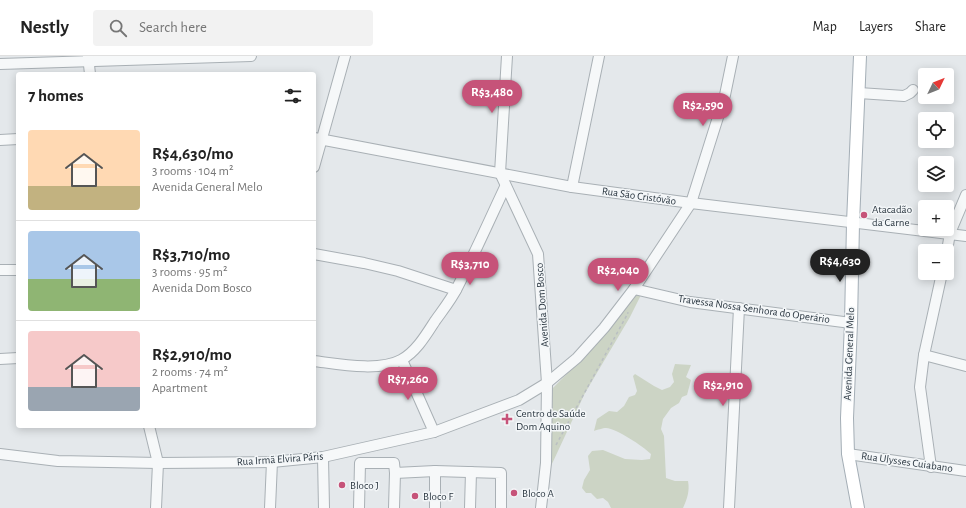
<!DOCTYPE html>
<html lang="en">
<head>
<meta charset="utf-8">
<style>
  :root { --surface:#fff; --page:#f2f2f2; --text:#222; --muted:#767676; --line:#e0e0e0; --accent:#c65379 }
  body { margin:0; font-family:"Alegreya Sans",sans-serif; background:var(--page); color:var(--text); height:100vh; display:flex; flex-direction:column; font-size:15px; white-space:nowrap }
  * { box-sizing:border-box; margin:0 }
  p { font-size:13px; color:var(--muted) }
  .icon { flex:none; width:22px; height:22px; fill:none; stroke:currentColor; stroke-width:2; stroke-linecap:round; stroke-linejoin:round }
  .map { position:relative; flex:1; overflow:hidden }
  .sheet { position:absolute; left:16px; top:16px; width:300px; height:356px; display:flex; flex-direction:column; background:var(--surface); border-radius:4px; box-shadow:0 2px 10px #0003 }
  .sheet>* { flex:none }
  .needle { width:26px; rotate:47deg }
  .fabs { position:absolute; left:918px; top:12px; display:grid; gap:8px }
  .fabs a { display:grid; place-items:center; width:36px; height:36px; border-radius:4px; background:var(--surface); box-shadow:0 2px 10px #0003; font-size:20px }
  .price { position:absolute; translate:-50% -34px; padding:0 9px; border-radius:14px; background:var(--accent); color:#fff; font-size:13px; line-height:26px; filter:drop-shadow(0 1px 2px #0008) }
  .price::after { content:''; position:absolute; left:50%; top:24px; width:12px; height:9px; margin-left:-6px; background:inherit; clip-path:polygon(0 0,100% 0,50% 100%) }
  .price.current { background:#222; color:#fff }
  ul { padding:0; list-style:none }
  li { display:flex; align-items:center; gap:12px; height:100px; padding:0 12px }
  li+li { border-top:1px solid var(--line) }
  li span { display:grid; place-items:center; flex:none; width:112px; height:80px; border-radius:4px; color:#555 }
  li>.icon { margin-inline-start:auto }
  span .icon { width:48px; height:48px; fill:#fffc; stroke-width:1 }
  li b { font-size:17px }
  h2 { display:flex; justify-content:space-between; align-items:center; height:48px; padding:0 12px; font-size:17px }
  header { display:flex; align-items:center; gap:24px; box-sizing:border-box; height:56px; padding:0 20px; background:var(--surface); border-bottom:1px solid var(--line) }
  header strong { font-size:19px }
  nav { display:flex; gap:22px; margin-inline-start:auto; font-size:14px }
  .search { width:280px; height:36px; background:var(--page); display:flex; align-items:center; gap:10px; box-sizing:border-box; padding:0 14px; border-radius:4px; color:var(--muted); font-size:15px }
  .map>svg:first-child { display:block }
</style>
</head>
<body>
<header>
<strong>Nestly</strong>
<div class="search"><svg class="icon" aria-label="search" viewBox="0 0 24 24"><circle cx="10" cy="10" r="6"/><path d="M15 15l6 6"/></svg>Search here</div>
<nav><a>Map</a><a>Layers</a><a>Share</a></nav>
</header>
<div class="map">
<svg width="966" height="452" viewBox="0 0 966 452">
  <rect width="100%" height="100%" fill="#e4e8eb"/>
  <!-- green -->
  <g fill="#ccd4c5">
    <path d="M 637,238 L 641,239 L 630,261 L 585,337 L 551,410 L 552,333 L 604,280 L 620,258 Z"/>
    <path d="M 675,308 L 691,309 L 686,321 L 691,324 L 687,339 L 682,341 L 679,347 L 671,352 L 663,363 L 661,373 L 664,380 L 666,422 L 675,425 L 688,425 C 690,435 687,443 683,452 L 611,452 L 608,446 L 603,442 L 597,443 L 591,437 L 586,437 L 582,432 L 584,424 L 590,414 L 588,400 L 592,395 L 603,394 L 625,403 L 642,404 L 650,403 L 651,398 C 643,390 617,373 606,372 C 603,372 597,374 594,375 L 597,363 L 609,355 L 617,356 L 624,350 L 629,341 L 635,339 L 637,335 L 633,320 L 635,318 L 654,330 L 662,334 L 670,331 L 674,326 L 672,318 Z"/>
  </g>
  <g fill="none" stroke-linecap="round" stroke-linejoin="round">
    <defs>
      <g id="minor">
        <path d="M 88,0 L 90,18"/>
        <path d="M 507,0 L 500,117 L 538,198 L 547,327 L 546,407 L 541,452"/>
        <path d="M 0,8 L 251,0"/>
        <path d="M 859,37 L 904,40 L 910,37 L 913,34"/>
        <path d="M 314,82 L 572,131 L 691,147 L 966,180"/>
        <path d="M 0,84 L 18,83"/>
        <path d="M 314,111 L 345,0"/>
        <path d="M 572,131 L 599,0"/>
        <path d="M 947,195 L 950,177 L 966,139"/>
        <path d="M 314,198 L 364,207 L 398,215 L 456,234"/>
        <path d="M 0,214 L 18,214"/>
        <path d="M 634,233 L 690,246 L 851,267"/>
        <path d="M 924,299 L 966,310"/>
        <path d="M 0,303 L 18,302"/>
        <path d="M 402,304 L 434,376"/>
        <path d="M 314,305 C 338,308 379,316 401,304 C 416,296 426,279 435,265 C 442,255 451,244 457,232 C 474,199 489,165 505,131"/>
        <path d="M 149,370 L 158,407 L 156,452"/>
        <path d="M 0,398 L 58,405 L 158,407 L 272,406 L 323,401 L 434,376 L 519,344 L 547,327 L 577,302 L 604,272 L 634,233 L 691,147 L 725,39 L 733,0"/>
        <path d="M 848,398 L 966,415"/>
        <path d="M 323,401 L 324,452"/>
        <path d="M 931,411 L 920,331 L 924,299 L 942,217"/>
        <path d="M 270,452 L 272,406"/>
        <path d="M 359,452 L 360,407 L 394,407 L 395,417 L 435,415 L 501,417 L 501,452"/>
        <path d="M 394,452 L 395,417"/>
        <path d="M 435,452 L 435,415"/>
        <path d="M 470,452 L 471,416"/>
        <path d="M 729,452 L 739,252"/>
      </g>
      <path id="major" d="M 858,452 L 848,398 L 847,362 L 851,267 L 853,167 L 860,0"/>
    </defs>
    <!-- minor casing -->
    <use href="#minor" stroke="#a9b0b5" stroke-width="12"/>
    <!-- major casing -->
    <use href="#major" stroke="#a4aeb6" stroke-width="14"/>
    <!-- path -->
    <path stroke="#b9bec2" stroke-width="1.5" stroke-dasharray="3 3" stroke-linecap="butt" d="M 556,389 L 628,257 L 627,257"/>
    <!-- minor -->
    <use href="#minor" stroke="#f6f8f9" stroke-width="10"/>
    <!-- major -->
    <use href="#major" stroke="#fff" stroke-width="12"/>
  </g>
  <!-- markers -->
  <g fill="#c65379" stroke="#f3f6f8" stroke-width="1.5">
    <circle cx="864" cy="159" r="4"/>
    <path d="M505 357h4v4h4v4h-4v4h-4v-4h-4v-4h4z"/>
    <circle cx="342" cy="429" r="4"/>
    <circle cx="514" cy="437" r="4"/>
    <circle cx="415" cy="440" r="4"/>
  </g>
  <g text-anchor="middle" dominant-baseline="central" stroke-width="3" stroke-linejoin="round" paint-order="stroke">
    <!-- street labels -->
    <g font-size="11" fill="#2c3842" stroke="#f3f6f8">
      <text transform="translate(639 140) rotate(8)">Rua São Cristóvão</text>
      <text transform="translate(542 249) rotate(-94)">Avenida Dom Bosco</text>
      <text transform="translate(754 253) rotate(8)">Travessa Nossa Senhora do Operário</text>
      <text transform="translate(849 298) rotate(-88)">Avenida General Melo</text>
      <text transform="translate(280 403) rotate(-4)">Rua Irmã Elvira Páris</text>
      <text transform="translate(907 406) rotate(8)">Rua Ulysses Cuiabano</text>
    </g>
    <!-- poi labels -->
    <g font-size="11" fill="#2c3842" stroke="#f3f6f8" text-anchor="start">
      <text x="872" y="153">Atacadão<tspan x="872" dy="13">da Carne</tspan></text>
      <text x="516" y="357">Centro de Saúde<tspan x="516" dy="13">Dom Aquino</tspan></text>
      <text x="350" y="429">Bloco J</text>
      <text x="522" y="437">Bloco A</text>
      <text x="423" y="440">Bloco F</text>
    </g>
  </g>
</svg>
<div class="fabs">
<a><svg class="needle" viewBox="-14 -14 28 28"><path d="M0-13l5 13h-10z" fill="#e53935"/><path d="M0 13l5-13h-10z" fill="#767676"/></svg></a>
<a><svg class="icon" aria-label="locate" viewBox="0 0 24 24"><circle cx="12" cy="12" r="6"/><path d="M12 2v4M12 18v4M2 12h4M18 12h4"/></svg></a>
<a><svg class="icon" aria-label="layers" viewBox="0 0 24 24"><path d="M12 4l9 5-9 5-9-5zM3 14l9 5 9-5"/></svg></a>
<a>+</a>
<a>−</a>
</div>
<b class="price" style="left:492px;top:58px">R$3,480</b>
<b class="price" style="left:703px;top:71px">R$2,590</b>
<b class="price current" style="left:840px;top:227px">R$4,630</b>
<b class="price" style="left:470px;top:230px">R$3,710</b>
<b class="price" style="left:618px;top:236px">R$2,040</b>
<b class="price" style="left:408px;top:345px">R$7,260</b>
<b class="price" style="left:723px;top:351px">R$2,910</b>
<section class="sheet">
<h2>7 homes<svg class="icon" aria-label="filters" viewBox="0 0 24 24"><path d="M4 7h16M4 17h16"/><circle cx="9" cy="7" r="2"/><circle cx="15" cy="17" r="2"/></svg></h2>
<ul>
<li><span style="background:linear-gradient(#ffd9b3 70%,#c2b280 0)"><svg class="icon" aria-label="home" viewBox="0 0 24 24"><path d="M3 11l9-7 9 7M6 9v11h12V9"/></svg></span><div><b>R$4,630/mo</b><p>3 rooms · 104 m²</p><p>Avenida General Melo</p></div></li>
<li><span style="background:linear-gradient(#a9c7e8 60%,#8fb573 0)"><svg class="icon" aria-label="home" viewBox="0 0 24 24"><path d="M3 11l9-7 9 7M6 9v11h12V9"/></svg></span><div><b>R$3,710/mo</b><p>3 rooms · 95 m²</p><p>Avenida Dom Bosco</p></div></li>
<li><span style="background:linear-gradient(#f6c9c9 70%,#9aa5b1 0)"><svg class="icon" aria-label="home" viewBox="0 0 24 24"><path d="M3 11l9-7 9 7M6 9v11h12V9"/></svg></span><div><b>R$2,910/mo</b><p>2 rooms · 74 m²</p><p>Apartment</p></div></li>
</ul>
</section>
</div>
</body>
</html>
